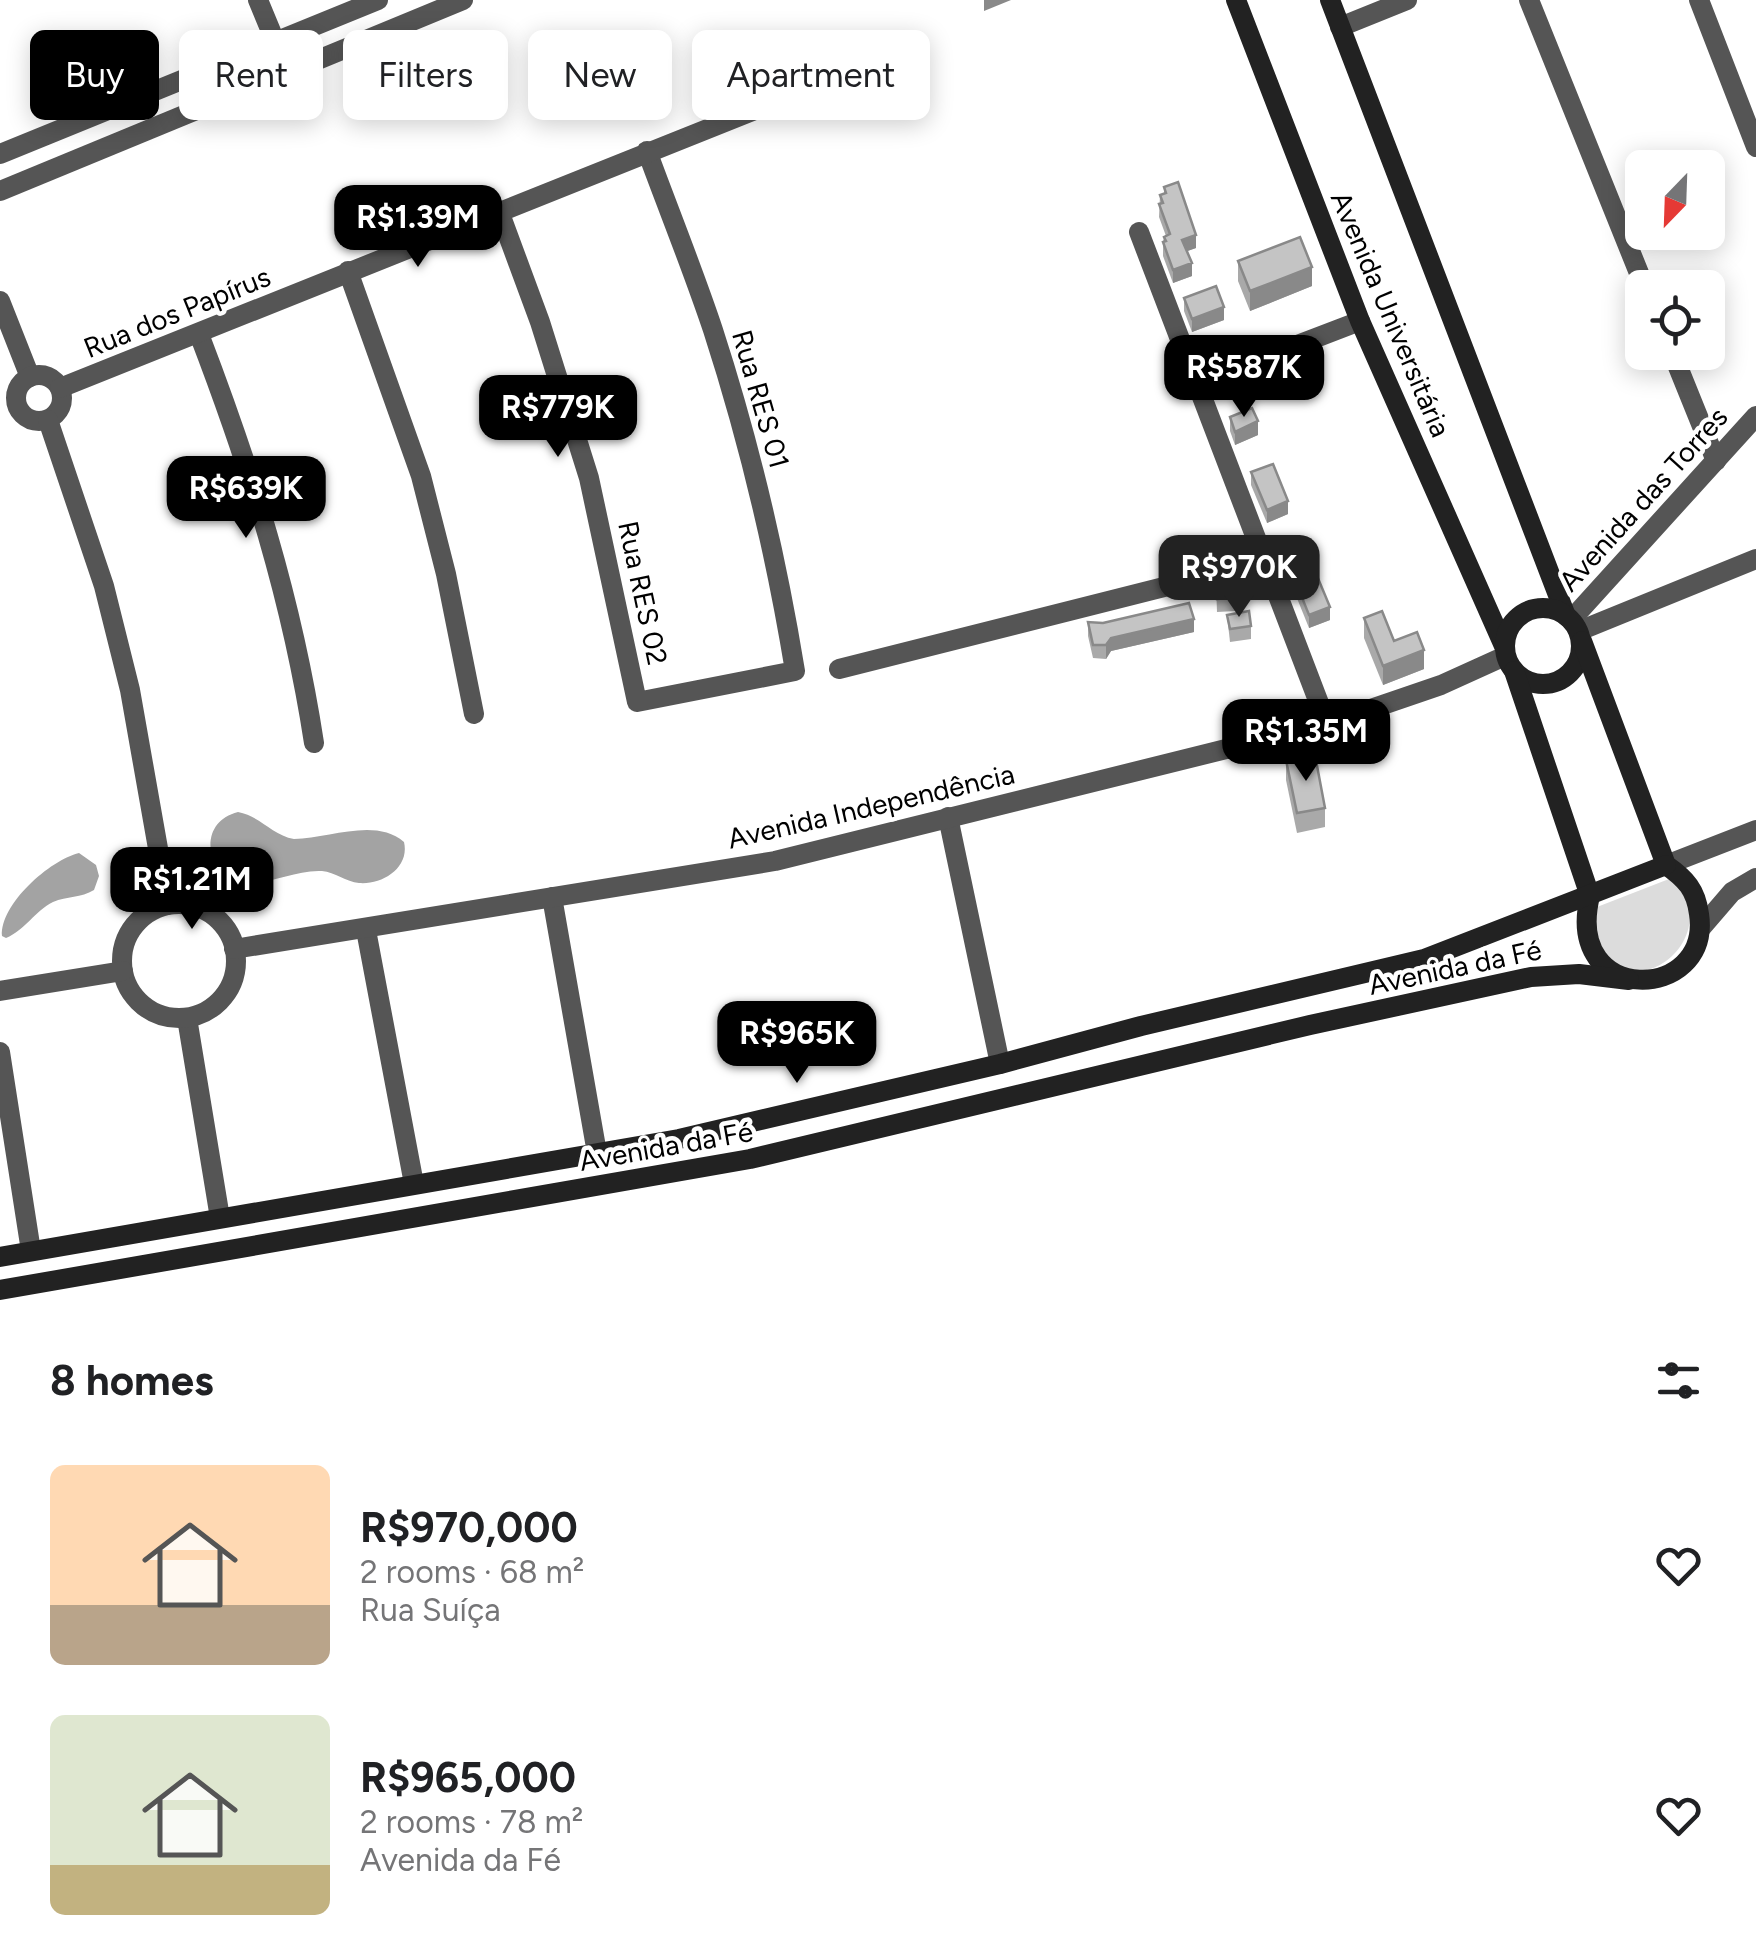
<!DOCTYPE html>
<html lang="en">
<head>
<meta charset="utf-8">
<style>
  :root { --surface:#fff; --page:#f6f6f6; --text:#202124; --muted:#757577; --accent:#000 }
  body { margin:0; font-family:Figtree,sans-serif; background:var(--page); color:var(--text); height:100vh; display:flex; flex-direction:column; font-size:38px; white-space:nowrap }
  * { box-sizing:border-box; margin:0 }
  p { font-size:32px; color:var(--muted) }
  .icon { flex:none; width:55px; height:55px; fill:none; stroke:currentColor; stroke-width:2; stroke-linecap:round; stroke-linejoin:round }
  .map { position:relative; height:1320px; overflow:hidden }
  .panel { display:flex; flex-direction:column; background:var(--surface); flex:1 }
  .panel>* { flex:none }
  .top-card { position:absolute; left:30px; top:30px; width:1000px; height:90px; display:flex; gap:20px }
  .needle { width:65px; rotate:203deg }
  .fabs { position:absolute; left:1625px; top:150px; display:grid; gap:20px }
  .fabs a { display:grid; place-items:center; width:100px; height:100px; border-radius:15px; background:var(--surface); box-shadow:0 5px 25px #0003; font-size:50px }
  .price { position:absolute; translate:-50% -85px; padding:0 22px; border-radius:20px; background:var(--accent); color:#fff; font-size:32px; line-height:65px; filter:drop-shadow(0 2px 5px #0008) }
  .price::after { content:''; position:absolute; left:50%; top:60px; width:30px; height:22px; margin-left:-15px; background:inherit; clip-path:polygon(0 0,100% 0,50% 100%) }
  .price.on { background:#222; color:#fff }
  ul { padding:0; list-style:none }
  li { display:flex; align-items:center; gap:30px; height:250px; padding:0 50px }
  li span { display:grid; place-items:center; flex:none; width:280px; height:200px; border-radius:15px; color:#555 }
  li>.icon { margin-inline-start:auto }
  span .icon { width:120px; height:120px; fill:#fffc; stroke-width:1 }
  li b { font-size:42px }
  h2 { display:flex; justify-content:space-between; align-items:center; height:120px; padding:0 50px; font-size:42px }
  .chip { padding:0 35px; border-radius:15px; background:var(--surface); box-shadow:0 5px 25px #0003; font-size:35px; line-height:90px }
  .chip.on { background:var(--accent); color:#fff }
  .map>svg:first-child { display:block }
</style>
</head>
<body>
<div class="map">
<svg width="1756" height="1320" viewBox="0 0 1756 1320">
  <rect width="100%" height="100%" fill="#fff"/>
  <!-- green -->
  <path fill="#dcdcdc" d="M 1669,879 C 1729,926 1644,1008 1605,952 C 1598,943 1596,927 1593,915 L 1597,907 Z"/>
  <!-- water -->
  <g fill="#a3a3a3">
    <path d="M 238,812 C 260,816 272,835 294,839 C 328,839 375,817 404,842 C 410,868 382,885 359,883 C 346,882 335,872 322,871 C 285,869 248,900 217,869 C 204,845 210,819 238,812 Z"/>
    <path d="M 79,853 L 96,865 L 99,876 L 94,890 C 81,898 67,896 53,902 C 35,911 25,930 6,938 L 2,936 C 0,904 50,860 79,853 Z"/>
  </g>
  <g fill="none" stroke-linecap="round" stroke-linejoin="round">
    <!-- minor -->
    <g stroke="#555" stroke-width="20">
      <path d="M 258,0 L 275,41"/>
      <path d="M 1529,0 L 1645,288"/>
      <path d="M 1699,0 L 1756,147"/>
      <path d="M 1340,27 L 1407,0"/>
      <path d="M 499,211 L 540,322 L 589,478 L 637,702 L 795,671 C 776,555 749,441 713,330 C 693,270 669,211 647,151"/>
      <path d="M 1139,232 L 1327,724"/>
      <path d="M 348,271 L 421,476 L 446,574 L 474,714"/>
      <path d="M 0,301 L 30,377"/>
      <path d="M 199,334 C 251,470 292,599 314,743"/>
      <path d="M 1672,352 L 1716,461"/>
      <circle cx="39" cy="398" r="23"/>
      <path d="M 1196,384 L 1360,321"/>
      <path d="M 60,388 L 760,108"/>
      <path d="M 48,420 L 104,586 L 130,690 L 168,905"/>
      <path d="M 839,669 L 1263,562"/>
      <path d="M 948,817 L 1000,1064"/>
      <path d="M 552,897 L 597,1153"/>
      <path d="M 366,930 L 414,1184"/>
      <path d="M 187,1018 L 220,1218"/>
      <path d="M 0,1052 L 31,1251"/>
    </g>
    <!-- tertiary -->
    <g stroke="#555" stroke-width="20">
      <path d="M 0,154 L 378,0"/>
      <path d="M 0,191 L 463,0"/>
      <path d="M 1571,620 L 1756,416"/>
      <path d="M 1579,631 L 1756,559"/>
      <path d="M 1666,865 L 1756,830"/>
      <circle cx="179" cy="961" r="57"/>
      <path d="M 1701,928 L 1732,892 L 1756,878"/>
      <path d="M 234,949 L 775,861 L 1327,724 L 1441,685 L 1505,656"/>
      <path d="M 0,991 L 123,971"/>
    </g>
    <!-- secondary -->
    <g stroke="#222" stroke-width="20">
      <path d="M 1236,0 L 1360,321 L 1504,646"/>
      <path d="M 1330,0 L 1566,616"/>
      <circle cx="1543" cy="646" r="38"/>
      <path d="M 1514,671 L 1590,896 C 1563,1007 1712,1002 1699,914 C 1696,890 1686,879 1666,865 L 1582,641"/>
      <path d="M 0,1257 L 679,1139 L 1000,1064 L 1141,1026 L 1424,959 L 1666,865"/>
      <path d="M 0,1290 L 750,1159 L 1310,1025 L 1531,977 L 1579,974 L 1629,980"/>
    </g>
  </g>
  <!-- wall -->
  <g fill="#a9a9a9">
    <path d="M 1164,187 L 1196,248 L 1187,251 L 1192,276 L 1173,283 L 1163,256 L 1163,242 L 1164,237 L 1166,236 L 1159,217 L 1160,195 L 1164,194 Z"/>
    <path d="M 1238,261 L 1312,286 L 1250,311 L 1238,281 Z"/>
    <path d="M 1184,298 L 1224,320 L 1192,332 L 1184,311 Z"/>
    <path d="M 1230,417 L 1258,435 L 1235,445 L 1230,431 Z"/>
    <path d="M 1251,472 L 1288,514 L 1267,523 L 1251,485 Z"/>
    <path d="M 1282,548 L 1330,620 L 1309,628 L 1282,561 Z"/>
    <path d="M 1235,582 L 1236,611 L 1217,612 L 1216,584 Z"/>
    <path d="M 1227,615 L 1251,626 L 1251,639 L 1230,642 Z"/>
    <path d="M 1364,618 L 1394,641 L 1424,669 L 1383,685 L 1364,638 Z"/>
    <path d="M 1088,622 L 1194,632 L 1111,651 L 1106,659 L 1093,658 L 1088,636 Z"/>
    <path d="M 1286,760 L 1325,808 L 1325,827 L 1297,833 L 1286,780 Z"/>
  </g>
  <!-- shaded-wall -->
  <g fill="#898989">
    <path d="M 984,0 L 1011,0 L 984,11 Z"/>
    <path d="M 1196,235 L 1196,248 L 1182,253 L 1182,240 Z"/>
    <path d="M 1192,263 L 1192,276 L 1173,283 L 1173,270 Z"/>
    <path d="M 1312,267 L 1312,286 L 1250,311 L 1250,291 Z"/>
    <path d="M 1224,307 L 1224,320 L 1192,332 L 1192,319 Z"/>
    <path d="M 1258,421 L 1258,435 L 1235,445 L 1235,432 Z"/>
    <path d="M 1288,501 L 1288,514 L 1267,523 L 1267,510 Z"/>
    <path d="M 1330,607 L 1330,620 L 1309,628 L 1309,615 Z"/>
    <path d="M 1194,619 L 1194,632 L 1111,651 L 1106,659 L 1106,645 L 1111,638 Z"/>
    <path d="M 1424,650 L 1424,669 L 1383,685 L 1383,666 Z"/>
  </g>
  <!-- building -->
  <g fill="#c4c4c4" stroke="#898989" stroke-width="2.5">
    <path d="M 1178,182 L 1196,235 L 1182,240 L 1192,263 L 1173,270 L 1163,242 L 1166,241 L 1164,237 L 1170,234 L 1159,204 L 1163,203 L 1160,195 L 1166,193 L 1164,187 Z"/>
    <path d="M 1300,237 L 1312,267 L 1250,291 L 1238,261 Z"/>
    <path d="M 1216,286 L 1224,307 L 1192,319 L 1184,298 Z"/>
    <path d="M 1252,408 L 1258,421 L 1235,432 L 1230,417 Z"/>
    <path d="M 1273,464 L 1288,501 L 1267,510 L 1251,472 Z"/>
    <path d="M 1302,540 L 1330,607 L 1309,615 L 1282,548 Z"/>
    <path d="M 1235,582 L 1236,597 L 1217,599 L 1216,584 Z"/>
    <path d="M 1189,603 L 1194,619 L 1111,638 L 1106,645 L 1093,645 L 1088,622 L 1103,623 Z"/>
    <path d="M 1249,611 L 1251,626 L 1230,629 L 1227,615 Z"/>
    <path d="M 1382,611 L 1394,641 L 1417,632 L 1424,650 L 1383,666 L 1364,618 Z"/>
    <path d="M 1315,755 L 1325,808 L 1297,813 L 1286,760 Z"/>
  </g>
  <g text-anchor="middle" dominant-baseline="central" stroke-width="9" stroke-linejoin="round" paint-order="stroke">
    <!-- street labels -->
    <g font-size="28" fill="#000" stroke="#fff">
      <text transform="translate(177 312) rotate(-22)">Rua dos Papírus</text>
      <text transform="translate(1391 314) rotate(67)">Avenida Universitária</text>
      <text transform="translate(761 399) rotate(74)">Rua RES 01</text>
      <text transform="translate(1643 499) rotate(-48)">Avenida das Torres</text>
      <text transform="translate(643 593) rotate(78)">Rua RES 02</text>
      <text transform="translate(871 806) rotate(-13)">Avenida Independência</text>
      <text transform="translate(1455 967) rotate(-12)">Avenida da Fé</text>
      <text transform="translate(666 1146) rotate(-10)">Avenida da Fé</text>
    </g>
  </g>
</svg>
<div class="fabs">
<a><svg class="needle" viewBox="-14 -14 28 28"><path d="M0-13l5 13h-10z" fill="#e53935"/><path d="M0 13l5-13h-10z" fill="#757577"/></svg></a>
<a><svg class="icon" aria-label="locate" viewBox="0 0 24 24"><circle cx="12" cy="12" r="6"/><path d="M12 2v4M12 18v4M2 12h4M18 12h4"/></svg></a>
</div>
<b class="price" style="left:418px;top:270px">R$1.39M</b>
<b class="price" style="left:1244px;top:420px">R$587K</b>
<b class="price" style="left:558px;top:460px">R$779K</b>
<b class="price" style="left:246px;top:541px">R$639K</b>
<b class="price on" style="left:1239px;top:620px">R$970K</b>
<b class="price" style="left:1306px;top:784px">R$1.35M</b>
<b class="price" style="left:192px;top:932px">R$1.21M</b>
<b class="price" style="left:797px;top:1086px">R$965K</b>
<div class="top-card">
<a class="chip on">Buy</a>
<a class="chip">Rent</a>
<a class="chip">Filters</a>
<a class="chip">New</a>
<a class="chip">Apartment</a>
</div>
</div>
<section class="panel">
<h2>8 homes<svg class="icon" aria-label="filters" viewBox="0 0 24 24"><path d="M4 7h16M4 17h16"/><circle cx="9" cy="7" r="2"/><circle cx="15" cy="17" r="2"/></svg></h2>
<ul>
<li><span style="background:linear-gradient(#ffd9b3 70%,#b9a48a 0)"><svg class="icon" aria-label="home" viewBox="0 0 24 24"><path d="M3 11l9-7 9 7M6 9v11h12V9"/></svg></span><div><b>R$970,000</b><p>2 rooms · 68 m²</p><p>Rua Suíça</p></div><svg class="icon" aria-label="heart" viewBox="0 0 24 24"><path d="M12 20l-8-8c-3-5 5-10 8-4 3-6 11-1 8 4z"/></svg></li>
<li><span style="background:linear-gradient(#dfe7d0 75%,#c2b280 0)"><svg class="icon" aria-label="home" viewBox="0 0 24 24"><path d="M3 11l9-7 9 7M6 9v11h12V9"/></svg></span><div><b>R$965,000</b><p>2 rooms · 78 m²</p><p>Avenida da Fé</p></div><svg class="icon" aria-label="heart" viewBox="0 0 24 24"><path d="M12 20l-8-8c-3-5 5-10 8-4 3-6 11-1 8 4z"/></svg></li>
</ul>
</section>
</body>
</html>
